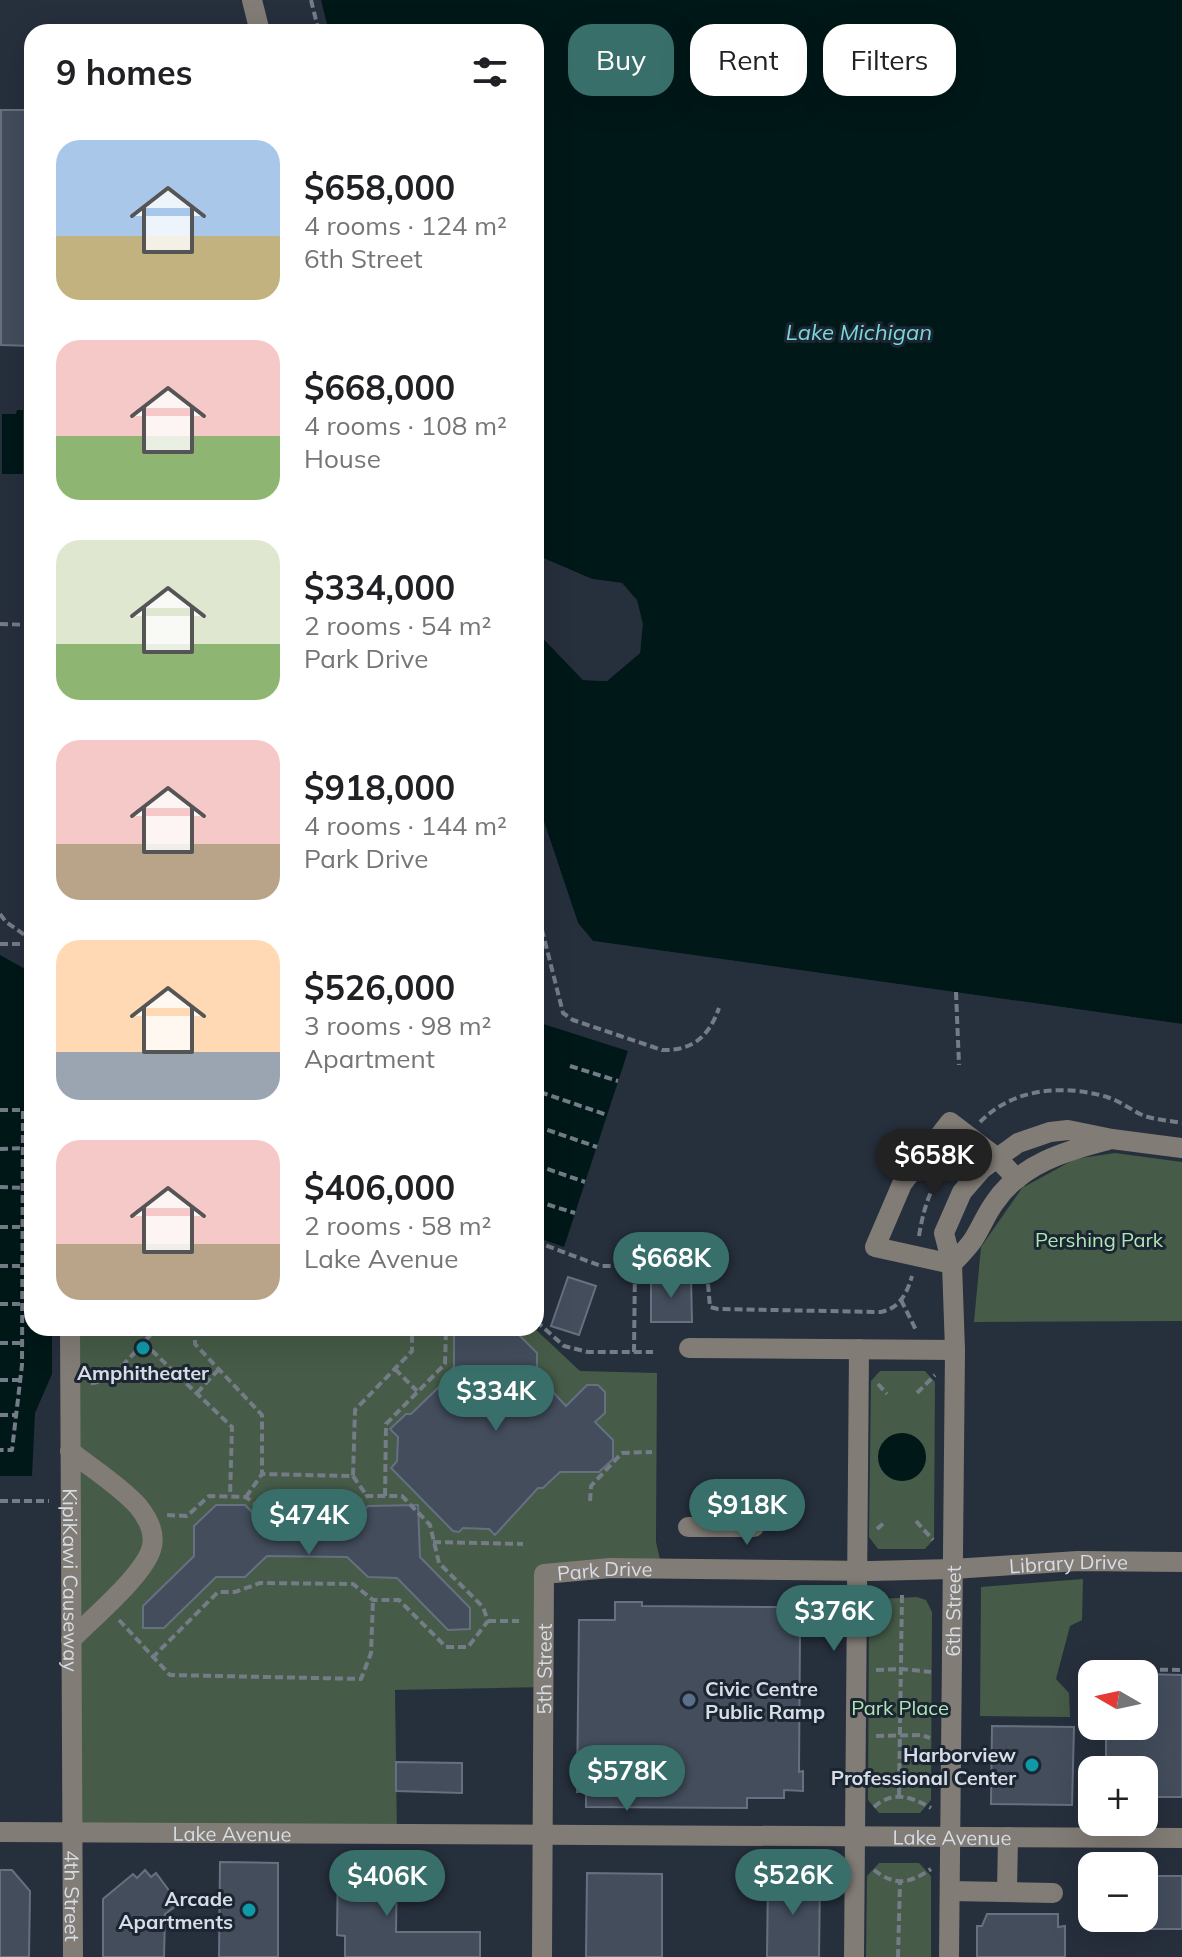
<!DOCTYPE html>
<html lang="en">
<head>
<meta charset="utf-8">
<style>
  :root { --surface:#fff; --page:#f6f6f6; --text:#202124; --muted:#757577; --accent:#396f6b }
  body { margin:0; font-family:Mulish,sans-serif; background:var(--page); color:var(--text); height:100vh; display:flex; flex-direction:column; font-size:30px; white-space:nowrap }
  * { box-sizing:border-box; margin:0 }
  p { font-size:26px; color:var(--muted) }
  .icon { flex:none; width:44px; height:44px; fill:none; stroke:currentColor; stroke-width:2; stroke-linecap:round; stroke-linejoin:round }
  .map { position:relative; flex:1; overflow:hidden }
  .details { position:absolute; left:24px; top:24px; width:520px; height:1312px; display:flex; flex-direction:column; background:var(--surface); border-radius:24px; box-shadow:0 8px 32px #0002 }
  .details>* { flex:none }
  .guide { position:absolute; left:568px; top:24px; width:494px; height:72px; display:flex; gap:16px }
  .needle { width:52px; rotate:279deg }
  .controls { position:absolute; left:1078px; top:1660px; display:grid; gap:16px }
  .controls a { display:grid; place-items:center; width:80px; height:80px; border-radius:16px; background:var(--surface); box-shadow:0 8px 32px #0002; font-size:40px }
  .price { position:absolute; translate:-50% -68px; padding:0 18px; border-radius:28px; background:var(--accent); color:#fff; font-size:26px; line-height:52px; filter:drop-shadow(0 2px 4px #0008) }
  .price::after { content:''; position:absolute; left:50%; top:48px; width:24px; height:18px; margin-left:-12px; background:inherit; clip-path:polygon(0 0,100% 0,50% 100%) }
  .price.current { background:#222; color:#fff }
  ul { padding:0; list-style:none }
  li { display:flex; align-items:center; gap:24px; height:200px; padding:0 32px }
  li span { display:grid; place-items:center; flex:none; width:224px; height:160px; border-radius:24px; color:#555 }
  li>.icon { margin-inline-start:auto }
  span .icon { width:96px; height:96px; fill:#fffc; stroke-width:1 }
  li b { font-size:34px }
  h2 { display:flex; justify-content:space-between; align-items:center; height:96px; padding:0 32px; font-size:34px }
  .chip { padding:0 28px; border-radius:24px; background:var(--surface); box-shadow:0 8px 32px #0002; font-size:28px; line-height:72px }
  .chip.current { background:var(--accent); color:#fff }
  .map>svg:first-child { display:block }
</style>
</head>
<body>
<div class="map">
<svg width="1182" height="1957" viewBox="0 0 1182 1957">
  <rect width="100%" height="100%" fill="#262f3c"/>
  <!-- green -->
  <g fill="#465b48">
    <path d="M 1115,1153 L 1182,1162 L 1182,1321 L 974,1322 L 981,1247 L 1022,1188 L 1075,1159 Z"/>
    <path d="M 70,1328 L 534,1328 L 580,1371 L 657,1373 L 656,1542 L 662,1568 L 544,1574 L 543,1687 L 395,1690 L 397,1834 L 72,1833 Z"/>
    <path d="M 880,1371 L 925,1371 L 935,1382 L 934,1539 L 925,1549 L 878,1549 L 869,1537 L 871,1381 Z"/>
    <path d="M 1083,1579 L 1082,1620 L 1070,1626 L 1056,1679 L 1069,1693 L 1070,1717 L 980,1716 L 981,1587 Z"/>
    <path d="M 917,1597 L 926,1600 L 932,1612 L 931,1800 L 920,1813 L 879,1813 L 868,1800 L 869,1609 L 878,1599 Z"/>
    <path d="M 879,1863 L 919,1863 L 931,1876 L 931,1957 L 866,1957 L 867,1876 Z"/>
  </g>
  <!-- water -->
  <g fill="#001818">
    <path d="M 321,0 L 1182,0 L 1182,1024 L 593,941 L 578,923 L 542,816 L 536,784 L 536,631 L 583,680 L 607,681 L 640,653 C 643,621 643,608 622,583 L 592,579 L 536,555 L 536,32 L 329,32 Z"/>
    <path d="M 17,410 L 23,410 L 23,474 L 2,474 L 2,414 L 16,414 Z"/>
    <path d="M 0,955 L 27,970 L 32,978 L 32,1328 L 52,1328 L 52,1374 L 35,1413 L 32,1476 L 0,1476 Z"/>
    <path d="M 536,1013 L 542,1015 L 540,1023 L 628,1051 L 564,1247 L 536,1237 Z"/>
    <circle cx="902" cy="1457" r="24"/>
  </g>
  <!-- pier -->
  <g fill="#262f3c">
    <path d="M 536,555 L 592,579 L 622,583 L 637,600 L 643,624 L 640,653 L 607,681 L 583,680 L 536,631 L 536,627 L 585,676 L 606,677 L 636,651 L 639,624 L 633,602 L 620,586 L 591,583 L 536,559 Z"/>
    <path d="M 536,783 L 542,816 L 578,923 L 593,941 L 1182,1024 L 1182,1028 L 591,945 L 574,924 L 538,817 Z"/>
  </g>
  <!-- building -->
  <g fill="#434d5c" stroke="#667080" stroke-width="2">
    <path d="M 1,110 L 32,110 L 32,346 L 1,345 Z"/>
    <path d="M 568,1277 L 596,1286 L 579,1335 L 551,1326 Z"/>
    <path d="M 691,1278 L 692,1322 L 651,1322 L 651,1279 Z"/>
    <path d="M 454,1328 L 513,1329 L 537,1353 L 537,1375 L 566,1406 L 587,1385 L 598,1385 L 605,1392 L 605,1413 L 595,1422 L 613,1440 L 613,1459 L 599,1472 L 560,1472 L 543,1488 L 538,1488 L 495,1535 L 489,1529 L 463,1528 L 459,1532 L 453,1531 L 391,1468 L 397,1461 L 398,1437 L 390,1429 L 406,1414 L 411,1414 L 442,1384 L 442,1379 L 454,1367 Z"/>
    <path d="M 216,1505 L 245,1505 L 266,1526 L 347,1526 L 368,1506 L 418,1505 L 420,1557 L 470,1608 L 470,1629 L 448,1630 L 397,1578 L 368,1577 L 347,1557 L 267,1556 L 245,1577 L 216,1577 L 164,1628 L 143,1628 L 143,1606 L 194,1556 L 194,1526 Z"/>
    <path d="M 615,1602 L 642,1602 L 642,1606 L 779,1607 L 780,1603 L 805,1604 L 805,1628 L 800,1628 L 799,1772 L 803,1771 L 803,1791 L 784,1790 L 784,1798 L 747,1798 L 747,1808 L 586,1807 L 586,1792 L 577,1792 L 579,1620 L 615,1620 Z"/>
    <path d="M 1144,1674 L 1182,1675 L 1182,1797 L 1144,1797 L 1144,1770 L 1106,1770 L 1106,1726 L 1144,1726 Z"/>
    <path d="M 992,1726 L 1074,1727 L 1072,1805 L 991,1804 Z"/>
    <path d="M 396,1762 L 462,1763 L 462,1793 L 396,1791 Z"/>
    <path d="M 220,1862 L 278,1863 L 278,1957 L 219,1957 Z"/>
    <path d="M 338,1862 L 397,1862 L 396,1932 L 480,1932 L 480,1957 L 345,1957 L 345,1936 L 337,1935 Z"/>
    <path d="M 0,1870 L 12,1870 L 30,1891 L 29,1957 L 0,1957 Z"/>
    <path d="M 145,1870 L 151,1877 L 156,1873 L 179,1904 L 165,1914 L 164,1957 L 103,1957 L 103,1899 L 133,1874 L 137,1878 Z"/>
    <path d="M 587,1873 L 662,1874 L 662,1957 L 586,1957 Z"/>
    <rect x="1144" y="1876" width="38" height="53"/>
    <path d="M 768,1877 L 820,1878 L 819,1957 L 767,1957 Z"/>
    <path d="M 987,1914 L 1058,1914 L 1058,1927 L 1065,1926 L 1065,1957 L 977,1957 L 977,1926 L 982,1926 Z"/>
  </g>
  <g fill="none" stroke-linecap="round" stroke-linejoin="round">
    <!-- path -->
    <g stroke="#747c87" stroke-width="4" stroke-dasharray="8 4" stroke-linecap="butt">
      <path d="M 311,0 L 319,32"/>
      <path d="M 0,624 L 32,625"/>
      <path d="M 536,906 L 563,1013 L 573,1020 L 662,1050 C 693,1051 709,1036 719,1008"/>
      <path d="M 0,914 L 6,922 L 32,940"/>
      <path d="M 0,944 L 32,944"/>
      <path d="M 956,992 L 959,1065"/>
      <path d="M 570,1066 L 618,1081"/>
      <path d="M 540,1092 L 607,1115"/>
      <path d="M 0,1110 L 23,1110 L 22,1365 L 12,1450 L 0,1450"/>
      <path d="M 980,1122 C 1013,1088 1063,1084 1107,1097 C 1119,1101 1129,1108 1140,1114 C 1152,1120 1168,1120 1182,1123"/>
      <path d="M 536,1126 L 597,1147"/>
      <path d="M 0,1149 L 23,1148"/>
      <path d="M 536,1165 L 585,1182"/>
      <path d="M 0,1187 L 23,1188"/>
      <path d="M 536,1201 L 575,1213"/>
      <path d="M 0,1227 L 23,1227"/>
      <path d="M 919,1236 C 925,1199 934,1180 958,1151"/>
      <path d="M 536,1246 L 539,1243 L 601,1266 L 699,1265 L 705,1267 L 707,1272 L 710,1307 L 718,1309 L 881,1312 C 900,1308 907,1293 912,1276"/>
      <path d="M 0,1266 L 23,1266"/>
      <path d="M 901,1300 L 916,1330"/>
      <path d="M 0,1304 L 22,1304"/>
      <path d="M 536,1321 L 564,1346 L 588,1352 L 653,1352"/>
      <path d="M 195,1328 L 195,1344 L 262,1415 L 262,1474 L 353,1476 L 355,1410 L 412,1351 L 412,1328"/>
      <path d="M 527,1328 L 530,1328"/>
      <path d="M 143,1342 L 232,1427 L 230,1496"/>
      <path d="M 0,1343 L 22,1343"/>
      <path d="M 634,1352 L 635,1266"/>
      <path d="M 395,1369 L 417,1391"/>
      <path d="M 0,1380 L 20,1380"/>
      <path d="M 91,1383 C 113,1383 140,1345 155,1330 L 195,1329"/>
      <path d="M 878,1384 L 887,1394"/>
      <path d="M 197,1393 L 219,1369"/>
      <path d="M 917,1393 L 935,1375"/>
      <path d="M 0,1415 L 16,1415"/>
      <path d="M 353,1476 L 367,1496"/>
      <path d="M 385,1496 L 386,1424 L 445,1364 L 446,1330 L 448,1328"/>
      <path d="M 246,1497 L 262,1474"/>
      <path d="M 0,1501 L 49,1501"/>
      <path d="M 590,1501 L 591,1486 L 622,1453 L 652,1452"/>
      <path d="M 916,1521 L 933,1540"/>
      <path d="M 877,1529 L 886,1521"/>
      <path d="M 433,1542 L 523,1544"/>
      <path d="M 119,1620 L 170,1675 L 361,1679 L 371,1653 L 373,1600"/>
      <path d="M 488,1621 L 519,1621"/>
      <path d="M 152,1658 L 218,1592 L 235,1592 L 260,1583 L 353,1584 L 373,1600 L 399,1600 L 446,1647 L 468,1647 L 488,1621 L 483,1607 L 439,1563 L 430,1525 L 402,1496 L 367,1496 L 342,1513 L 264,1511 L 246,1497 L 209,1496 L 187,1516 L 166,1515"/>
      <path d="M 876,1670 L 902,1669 L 931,1672"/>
      <path d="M 1105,1674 L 1105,1669 L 1182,1670"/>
      <path d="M 876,1736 L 921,1735 L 930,1738"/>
      <path d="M 899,1795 L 902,1594"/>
      <path d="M 874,1807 C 893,1790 912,1797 931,1808"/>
      <path d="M 874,1870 C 896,1887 910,1883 931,1869"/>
      <path d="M 898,1957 L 900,1882"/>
    </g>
    <!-- minor -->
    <g stroke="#827c76" stroke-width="20">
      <path d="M 252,0 L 260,32"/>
      <path d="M 952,1264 L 875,1247 L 902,1184 L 950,1122 L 996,1157 L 1017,1179"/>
      <path d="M 952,1264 C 959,1256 967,1249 973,1240 C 981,1228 986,1214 995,1202 C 1021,1164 1065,1151 1108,1140"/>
      <path id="s1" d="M 70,1328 L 73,1957"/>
      <path d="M 689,1348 L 955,1350"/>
      <path d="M 70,1451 C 91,1468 119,1485 138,1506 C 147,1517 155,1531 152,1546 C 147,1573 91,1619 71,1640"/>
      <path d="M 688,1527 L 754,1527"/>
      <path id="s2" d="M 0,1832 L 1182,1838"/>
      <path d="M 950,1891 L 1053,1893"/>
      <path d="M 1007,1892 L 1008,1837"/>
      <path id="s3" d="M 542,1957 L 544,1574 L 610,1568 L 870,1571 L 953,1569 L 1078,1561 L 1182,1562"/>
      <path d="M 854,1957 L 859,1349"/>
      <path id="s4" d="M 949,1957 L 955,1350 L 952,1264 L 944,1233 L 962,1192 L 982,1169 L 1018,1143 L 1050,1132 L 1068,1130 L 1112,1139 L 1182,1148"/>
    </g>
  </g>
  <!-- markers -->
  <g fill="#0f9aa8" stroke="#1c2532" stroke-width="3">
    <circle cx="143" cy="1348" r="8"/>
    <circle cx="1032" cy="1765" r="8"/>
    <circle cx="249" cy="1910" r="8"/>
  </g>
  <circle fill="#5c6f8a" stroke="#1c2532" stroke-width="3" cx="689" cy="1700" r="8"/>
  <g text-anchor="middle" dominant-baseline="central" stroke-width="6" stroke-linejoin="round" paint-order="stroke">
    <!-- park labels -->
    <g font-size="20" fill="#afe7b5" stroke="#1c2532">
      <text x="1099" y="1239">Pershing Park</text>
      <text x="900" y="1707">Park Place</text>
    </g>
    <!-- poi labels -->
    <g font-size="20" font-weight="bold" fill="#d7dde6" stroke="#1c2532" text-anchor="end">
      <text x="143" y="1372" text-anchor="middle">Amphitheater</text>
      <text x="705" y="1688" text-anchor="start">Civic Centre<tspan x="705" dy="23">Public Ramp</tspan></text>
      <text x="1016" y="1754">Harborview<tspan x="1016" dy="23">Professional Center</tspan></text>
      <text x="233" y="1898">Arcade<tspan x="233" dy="23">Apartments</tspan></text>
    </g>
    <!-- street labels -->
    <g font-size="20" fill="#d7dde6" stroke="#1c2532">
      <text stroke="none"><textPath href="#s3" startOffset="908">Library Drive</textPath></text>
      <text stroke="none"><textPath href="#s3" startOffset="444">Park Drive</textPath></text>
      <text stroke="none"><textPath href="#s1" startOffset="252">KipiKawi Causeway</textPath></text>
      <text stroke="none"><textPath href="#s4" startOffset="346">6th Street</textPath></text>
      <text stroke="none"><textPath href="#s3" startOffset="288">5th Street</textPath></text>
      <text stroke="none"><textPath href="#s2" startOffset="232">Lake Avenue</textPath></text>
      <text stroke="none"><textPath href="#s2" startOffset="952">Lake Avenue</textPath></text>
      <text stroke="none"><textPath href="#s1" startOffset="568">4th Street</textPath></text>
    </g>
    <!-- water labels -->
    <g font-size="22" font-style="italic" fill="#7bd8d9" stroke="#1c2532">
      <text x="859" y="332">Lake Michigan</text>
    </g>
  </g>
</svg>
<div class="controls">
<a><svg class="needle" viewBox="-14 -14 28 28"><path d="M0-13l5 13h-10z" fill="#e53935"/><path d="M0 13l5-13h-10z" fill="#757577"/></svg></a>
<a>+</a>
<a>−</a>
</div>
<b class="price current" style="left:934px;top:1197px">$658K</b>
<b class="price" style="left:671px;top:1300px">$668K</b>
<b class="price" style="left:496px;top:1433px">$334K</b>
<b class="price" style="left:747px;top:1547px">$918K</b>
<b class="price" style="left:309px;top:1557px">$474K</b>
<b class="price" style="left:834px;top:1653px">$376K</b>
<b class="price" style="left:627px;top:1813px">$578K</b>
<b class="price" style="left:793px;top:1917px">$526K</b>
<b class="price" style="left:387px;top:1918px">$406K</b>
<div class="guide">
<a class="chip current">Buy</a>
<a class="chip">Rent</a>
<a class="chip">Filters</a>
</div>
<section class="details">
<h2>9 homes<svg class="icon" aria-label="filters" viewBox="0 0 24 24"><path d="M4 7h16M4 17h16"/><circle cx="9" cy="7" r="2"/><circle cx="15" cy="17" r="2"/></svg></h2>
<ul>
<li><span style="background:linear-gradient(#a9c7e8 60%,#c2b280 0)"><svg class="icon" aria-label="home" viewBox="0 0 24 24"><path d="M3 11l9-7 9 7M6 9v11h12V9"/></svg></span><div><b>$658,000</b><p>4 rooms · 124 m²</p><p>6th Street</p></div></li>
<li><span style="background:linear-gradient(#f6c9c9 60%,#8fb573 0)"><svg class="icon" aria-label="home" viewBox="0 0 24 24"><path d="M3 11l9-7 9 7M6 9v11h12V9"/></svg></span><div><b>$668,000</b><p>4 rooms · 108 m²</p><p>House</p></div></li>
<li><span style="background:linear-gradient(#dfe7d0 65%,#8fb573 0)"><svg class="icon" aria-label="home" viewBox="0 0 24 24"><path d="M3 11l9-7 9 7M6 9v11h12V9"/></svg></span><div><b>$334,000</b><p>2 rooms · 54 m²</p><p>Park Drive</p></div></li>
<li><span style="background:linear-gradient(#f6c9c9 65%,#b9a48a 0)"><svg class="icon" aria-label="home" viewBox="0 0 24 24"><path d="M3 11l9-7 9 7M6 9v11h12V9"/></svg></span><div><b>$918,000</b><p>4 rooms · 144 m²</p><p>Park Drive</p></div></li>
<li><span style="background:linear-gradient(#ffd9b3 70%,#9aa5b1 0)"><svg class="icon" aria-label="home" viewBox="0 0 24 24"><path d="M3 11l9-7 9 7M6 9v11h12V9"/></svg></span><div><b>$526,000</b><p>3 rooms · 98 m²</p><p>Apartment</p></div></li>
<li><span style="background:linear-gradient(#f6c9c9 65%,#b9a48a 0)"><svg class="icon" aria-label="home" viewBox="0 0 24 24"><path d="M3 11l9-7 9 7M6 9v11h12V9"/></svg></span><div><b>$406,000</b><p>2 rooms · 58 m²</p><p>Lake Avenue</p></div></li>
</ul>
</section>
</div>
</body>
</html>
